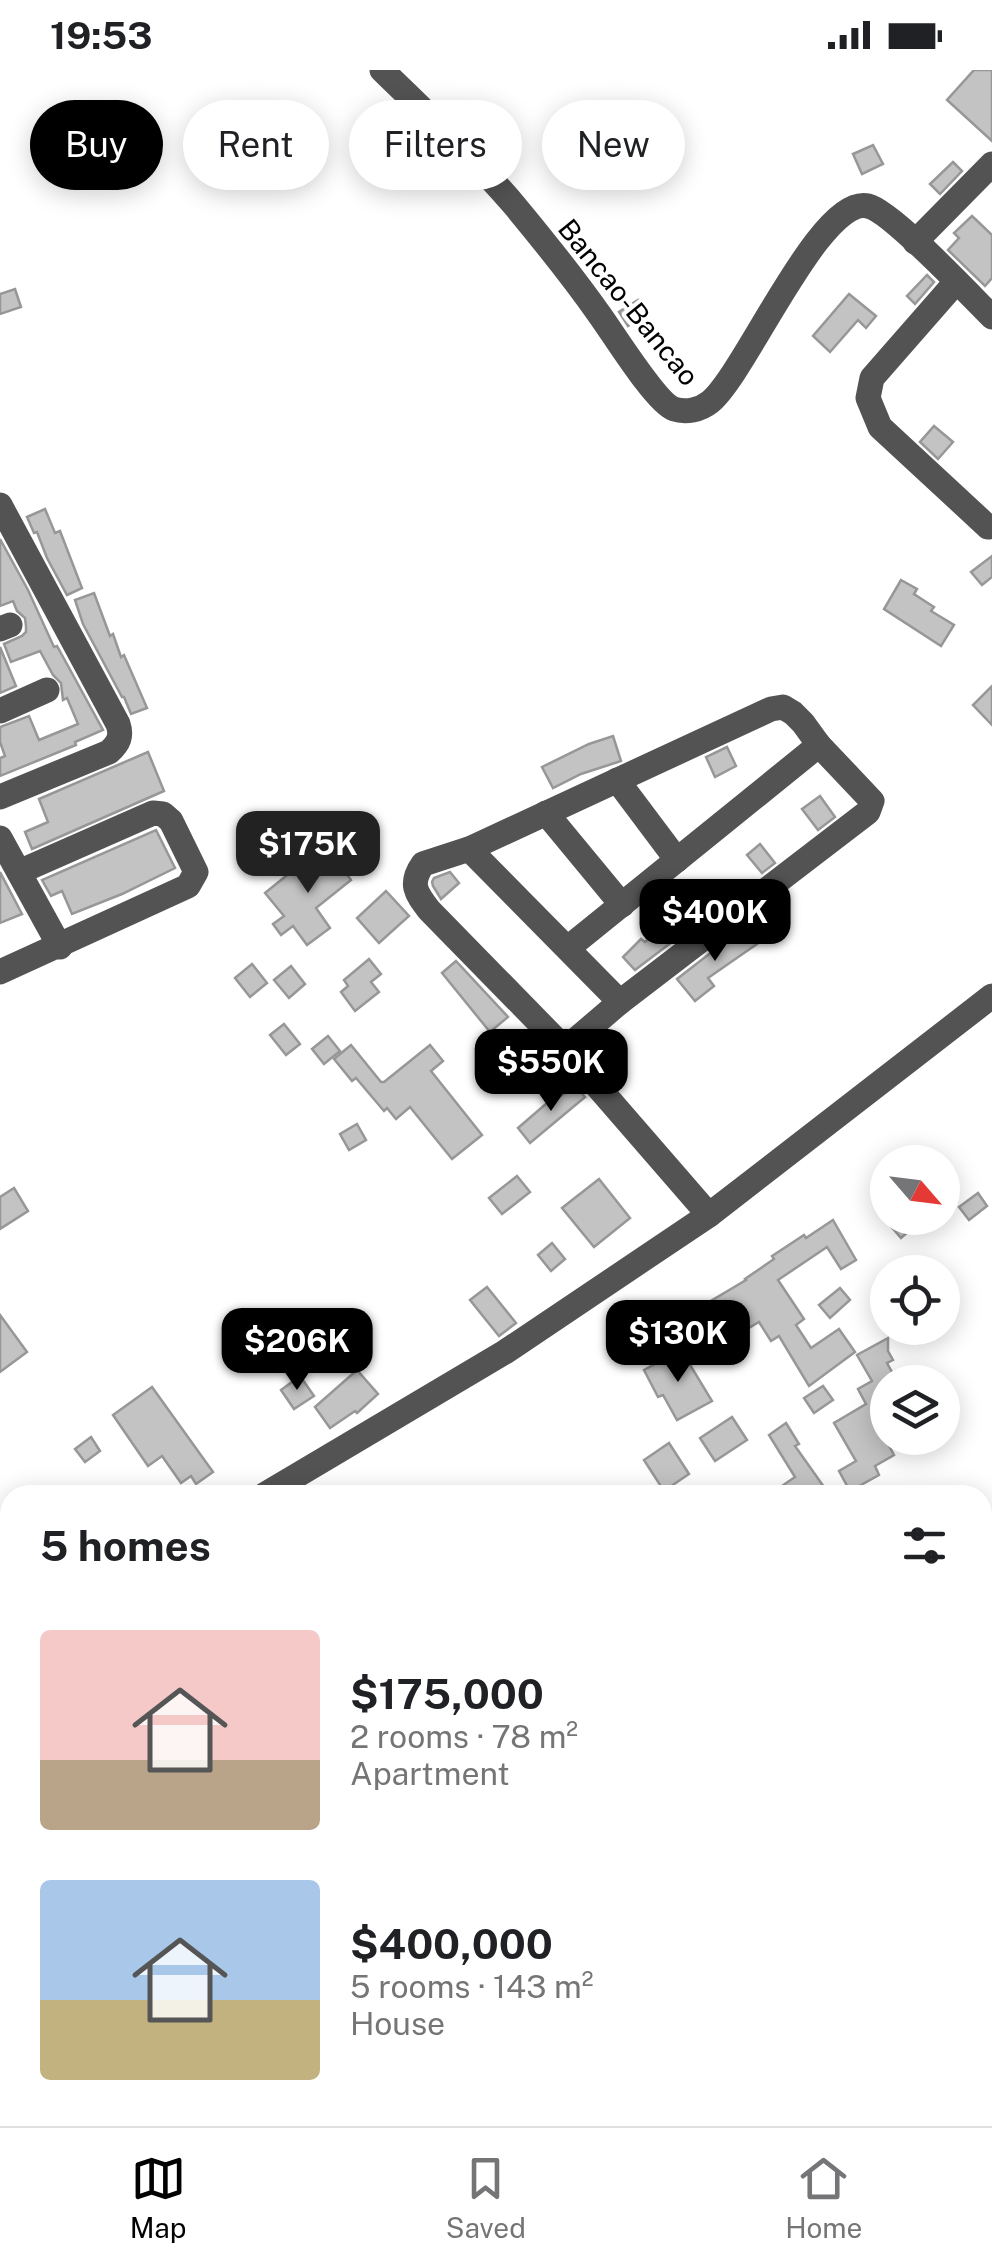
<!DOCTYPE html>
<html lang="en">
<head>
<meta charset="utf-8">
<style>
  :root { --surface:#fff; --page:#f2f2f2; --text:#202124; --muted:#757577; --line:#e0e0e0; --accent:#000 }
  body { margin:0; font-family:"Public Sans",sans-serif; background:var(--page); color:var(--text); height:100vh; display:flex; flex-direction:column; font-size:38px; white-space:nowrap }
  * { box-sizing:border-box; margin:0 }
  p { font-size:32px; color:var(--muted) }
  .icon { flex:none; width:55px; height:55px; fill:none; stroke:currentColor; stroke-width:2; stroke-linecap:round; stroke-linejoin:round }
  .map { position:relative; flex:1; overflow:hidden }
  .drawer { position:absolute; left:0px; top:1415px; width:992px; height:642px; display:flex; flex-direction:column; background:var(--surface); border-radius:30px 30px 0 0; box-shadow:0 5px 25px #0003 }
  .drawer>* { flex:none }
  .hud { position:absolute; left:30px; top:30px; width:932px; height:90px; display:flex; gap:20px }
  .needle { width:65px; rotate:118deg }
  .fabs { position:absolute; left:870px; top:1075px; display:grid; gap:20px }
  .fabs a { display:grid; place-items:center; width:90px; height:90px; border-radius:50%; background:var(--surface); box-shadow:0 5px 25px #0003; font-size:50px }
  .price { position:absolute; translate:-50% -85px; padding:0 22px; border-radius:20px; background:var(--accent); color:#fff; font-size:32px; line-height:65px; filter:drop-shadow(0 2px 5px #0008) }
  .price::after { content:''; position:absolute; left:50%; top:60px; width:30px; height:22px; margin-left:-15px; background:inherit; clip-path:polygon(0 0,100% 0,50% 100%) }
  .price.selected { background:#222; color:#fff }
  ul { padding:0; list-style:none }
  li { display:flex; align-items:center; gap:30px; height:250px; padding:0 40px }
  li span { display:grid; place-items:center; flex:none; width:280px; height:200px; border-radius:10px; color:#555 }
  li>.icon { margin-inline-start:auto }
  span .icon { width:120px; height:120px; fill:#fffc; stroke-width:1 }
  li b { font-size:42px }
  h2 { display:flex; justify-content:space-between; align-items:center; height:120px; padding:0 40px; font-size:42px }
  .pill { padding:0 35px; border-radius:45px; background:var(--surface); box-shadow:0 5px 25px #0003; font-size:35px; line-height:90px }
  .pill.selected { background:var(--accent); color:#fff }
  .status { display:flex; justify-content:space-between; align-items:center; height:70px; padding:0 50px; background:var(--surface); direction:ltr }
  .status svg { height:28px; fill:currentColor }
  .tab-bar { display:flex; justify-content:space-around; align-items:center; height:140px; border-top:2px solid var(--line); background:var(--surface); font-size:28px; color:var(--muted) }
  .tab-bar a { display:grid; justify-items:center; gap:5px }
  .tab-bar .selected { color:var(--accent) }
  .map>svg:first-child { display:block }
</style>
</head>
<body>
<div class="status"><b>19:53</b><svg viewBox="0 0 49 12"><path d="M0 12V9h3v3zM5 12V6h3v6zM10 12V3h3v9zM15 12V0h3v12zM26 1h20v11H26zM47 4h2v5h-2z"/></svg></div>
<div class="map">
<svg width="992" height="2056" viewBox="0 0 992 2056">
  <rect width="100%" height="100%" fill="#fff"/>
  <!-- building -->
  <g fill="#c3c3c3" stroke="#979797" stroke-width="2.5">
    <path d="M 974,0 L 992,0 L 992,71 L 947,30 Z"/>
    <path d="M 873,75 L 883,94 L 862,104 L 853,84 Z"/>
    <path d="M 953,92 L 962,101 L 940,124 L 930,114 Z"/>
    <path d="M 972,146 L 992,165 L 992,208 L 985,216 L 948,180 L 959,168 L 954,163 Z"/>
    <path d="M 927,205 L 934,212 L 915,234 L 907,226 Z"/>
    <path d="M 15,219 L 21,237 L 0,244 L 0,224 Z"/>
    <path d="M 849,224 L 876,246 L 866,258 L 858,250 L 830,282 L 813,266 Z"/>
    <path d="M 638,230 L 647,244 L 628,256 L 619,242 Z"/>
    <path d="M 934,356 L 953,372 L 938,389 L 920,372 Z"/>
    <path d="M 45,439 L 55,463 L 60,461 L 82,518 L 67,525 L 47,488 L 37,462 L 34,463 L 27,447 Z"/>
    <path d="M 0,469 L 28,520 L 54,577 L 57,576 L 103,660 L 75,672 L 76,675 L 0,706 L 0,688 L 5,686 L 0,672 L 0,657 L 29,646 L 39,670 L 78,654 L 67,628 L 63,630 L 61,613 L 53,605 L 40,581 L 11,592 L 4,574 L 22,566 L 26,562 L 26,556 L 25,548 L 17,541 L 13,531 L 0,536 Z"/>
    <path d="M 992,486 L 992,507 L 982,515 L 971,502 Z"/>
    <path d="M 901,510 L 917,519 L 914,524 L 934,537 L 931,541 L 954,555 L 941,576 L 884,539 Z"/>
    <path d="M 94,523 L 110,566 L 113,564 L 121,587 L 124,585 L 147,638 L 131,644 L 124,627 L 122,627 L 83,554 L 75,530 Z"/>
    <path d="M 0,577 L 16,616 L 0,623 Z"/>
    <path d="M 992,616 L 992,655 L 973,635 Z"/>
    <path d="M 613,666 L 621,691 L 581,704 L 553,718 L 542,697 L 589,674 Z"/>
    <path d="M 727,677 L 736,696 L 715,707 L 706,687 Z"/>
    <path d="M 148,682 L 164,721 L 32,779 L 25,762 L 48,752 L 39,729 Z"/>
    <path d="M 820,726 L 835,747 L 818,760 L 802,739 Z"/>
    <path d="M 156,760 L 175,798 L 122,824 L 72,844 L 62,821 L 51,826 L 42,810 Z"/>
    <path d="M 760,774 L 775,793 L 762,803 L 747,785 Z"/>
    <path d="M 327,777 L 351,810 L 316,838 L 330,858 L 307,875 L 293,856 L 281,865 L 273,854 L 284,846 L 265,823 L 291,802 L 294,805 Z"/>
    <path d="M 0,802 L 22,844 L 0,853 Z"/>
    <path d="M 450,802 L 459,813 L 441,829 L 433,816 L 432,812 L 434,808 Z"/>
    <path d="M 386,821 L 409,846 L 379,873 L 357,848 Z"/>
    <path d="M 680,841 L 693,856 L 635,900 L 623,887 L 641,869 L 645,872 Z"/>
    <path d="M 744,857 L 757,874 L 708,908 L 714,916 L 695,931 L 677,909 Z"/>
    <path d="M 369,889 L 381,904 L 371,912 L 379,922 L 355,941 L 341,922 L 348,916 L 344,910 Z"/>
    <path d="M 456,891 L 508,947 L 490,962 L 442,903 Z"/>
    <path d="M 252,894 L 267,913 L 250,927 L 235,908 Z"/>
    <path d="M 291,896 L 305,914 L 289,928 L 274,910 Z"/>
    <path d="M 284,954 L 300,974 L 286,985 L 270,965 Z"/>
    <path d="M 328,966 L 340,981 L 324,994 L 312,979 Z"/>
    <path d="M 351,975 L 381,1012 L 384,1012 L 430,975 L 443,991 L 431,1001 L 482,1065 L 452,1089 L 410,1037 L 396,1049 L 387,1038 L 384,1041 L 356,1008 L 352,1011 L 334,989 Z"/>
    <path d="M 575,1015 L 585,1027 L 530,1073 L 518,1058 L 555,1026 L 557,1029 Z"/>
    <path d="M 357,1054 L 366,1070 L 349,1080 L 340,1064 Z"/>
    <path d="M 517,1106 L 530,1122 L 502,1144 L 489,1128 Z"/>
    <path d="M 599,1109 L 630,1148 L 594,1177 L 562,1138 Z"/>
    <path d="M 14,1118 L 28,1141 L 0,1159 L 0,1127 Z"/>
    <path d="M 978,1123 L 987,1136 L 969,1150 L 959,1137 Z"/>
    <path d="M 897,1148 L 924,1148 L 901,1168 L 889,1154 Z"/>
    <path d="M 833,1150 L 856,1190 L 841,1199 L 827,1177 L 778,1210 L 804,1249 L 796,1255 L 811,1278 L 839,1259 L 855,1282 L 809,1316 L 779,1266 L 771,1271 L 759,1252 L 715,1278 L 694,1241 L 746,1210 L 745,1209 L 774,1189 L 772,1186 L 804,1165 L 806,1168 Z"/>
    <path d="M 552,1173 L 565,1189 L 551,1201 L 538,1185 Z"/>
    <path d="M 487,1217 L 516,1253 L 499,1266 L 470,1230 Z"/>
    <path d="M 840,1218 L 850,1230 L 830,1248 L 819,1235 Z"/>
    <path d="M 0,1245 L 27,1282 L 0,1302 Z"/>
    <path d="M 888,1268 L 888,1281 L 893,1290 L 887,1293 L 897,1311 L 888,1312 L 888,1374 L 894,1385 L 875,1396 L 879,1405 L 850,1421 L 839,1401 L 856,1391 L 834,1353 L 866,1334 L 858,1319 L 872,1311 L 857,1285 Z"/>
    <path d="M 681,1280 L 712,1331 L 677,1350 L 663,1325 L 658,1327 L 644,1300 Z"/>
    <path d="M 357,1300 L 378,1324 L 357,1343 L 355,1341 L 330,1358 L 315,1337 Z"/>
    <path d="M 300,1306 L 314,1326 L 294,1339 L 281,1320 Z"/>
    <path d="M 823,1316 L 833,1330 L 814,1343 L 804,1328 Z"/>
    <path d="M 152,1317 L 213,1402 L 196,1414 L 191,1406 L 181,1413 L 162,1386 L 148,1396 L 113,1345 Z"/>
    <path d="M 732,1347 L 747,1370 L 715,1391 L 700,1368 Z"/>
    <path d="M 786,1353 L 799,1374 L 795,1376 L 824,1417 L 812,1425 L 769,1425 L 795,1407 L 769,1365 Z"/>
    <path d="M 91,1367 L 100,1381 L 85,1392 L 75,1379 Z"/>
    <path d="M 669,1373 L 689,1404 L 664,1421 L 644,1390 Z"/>
  </g>
  <g fill="none" stroke-linecap="round" stroke-linejoin="round">
    <!-- minor -->
    <g stroke="#535353" stroke-width="25">
      <path d="M 382,0 C 427,44 474,88 515,136 C 544,171 573,207 599,244 C 613,263 656,333 674,339 C 686,343 700,340 710,332 C 746,303 820,125 868,136 C 891,141 971,226 992,247"/>
      <path d="M 915,172 L 992,94"/>
      <path d="M 956,212 L 872,308 L 868,328 L 880,357 L 988,457"/>
      <path d="M 0,435 L 118,654 C 122,666 119,673 109,682 L 0,727"/>
      <path d="M 0,559 L 10,555"/>
      <path d="M 0,641 L 47,620"/>
      <path d="M 617,710 L 677,790"/>
      <path d="M 546,743 L 622,835"/>
      <path d="M 0,768 L 60,877"/>
      <path d="M 469,779 L 620,932"/>
      <path d="M 568,878 L 819,675"/>
      <path d="M 0,902 L 188,816 L 196,802 L 171,751 L 163,744 L 153,743 L 19,802"/>
      <path d="M 565,979 L 620,932 L 868,742 L 872,731 L 819,675 L 803,653 L 793,643 L 783,637 L 771,639 L 469,779 L 423,794 C 409,814 416,823 429,840 L 565,979 L 709,1145"/>
      <path d="M 264,1425 L 505,1282 L 709,1145 L 992,926"/>
      <path d="M 0,1571 L 10,1565"/>
      <path d="M 982,1611 L 992,1630"/>
      <path d="M 0,1674 L 10,1679"/>
      <path d="M 982,1828 L 992,1823"/>
      <path d="M 419,2056 L 424,2048"/>
    </g>
  </g>
  <g text-anchor="middle" dominant-baseline="central" stroke-width="8" stroke-linejoin="round" paint-order="stroke">
    <!-- street labels -->
    <g font-size="28" fill="#000" stroke="#fff">
      <text transform="translate(629 232) rotate(51)">Bancao-Bancao</text>
    </g>
  </g>
</svg>
<div class="fabs">
<a><svg class="needle" viewBox="-14 -14 28 28"><path d="M0-13l5 13h-10z" fill="#e53935"/><path d="M0 13l5-13h-10z" fill="#757577"/></svg></a>
<a><svg class="icon" aria-label="locate" viewBox="0 0 24 24"><circle cx="12" cy="12" r="6"/><path d="M12 2v4M12 18v4M2 12h4M18 12h4"/></svg></a>
<a><svg class="icon" aria-label="layers" viewBox="0 0 24 24"><path d="M12 4l9 5-9 5-9-5zM3 14l9 5 9-5"/></svg></a>
</div>
<b class="price selected" style="left:308px;top:826px">$175K</b>
<b class="price" style="left:715px;top:894px">$400K</b>
<b class="price" style="left:551px;top:1044px">$550K</b>
<b class="price" style="left:678px;top:1315px">$130K</b>
<b class="price" style="left:297px;top:1323px">$206K</b>
<div class="hud">
<a class="pill selected">Buy</a>
<a class="pill">Rent</a>
<a class="pill">Filters</a>
<a class="pill">New</a>
</div>
<section class="drawer">
<h2>5 homes<svg class="icon" aria-label="filters" viewBox="0 0 24 24"><path d="M4 7h16M4 17h16"/><circle cx="9" cy="7" r="2"/><circle cx="15" cy="17" r="2"/></svg></h2>
<ul>
<li><span style="background:linear-gradient(#f6c9c9 65%,#b9a48a 0)"><svg class="icon" aria-label="home" viewBox="0 0 24 24"><path d="M3 11l9-7 9 7M6 9v11h12V9"/></svg></span><div><b>$175,000</b><p>2 rooms · 78 m²</p><p>Apartment</p></div></li>
<li><span style="background:linear-gradient(#a9c7e8 60%,#c2b280 0)"><svg class="icon" aria-label="home" viewBox="0 0 24 24"><path d="M3 11l9-7 9 7M6 9v11h12V9"/></svg></span><div><b>$400,000</b><p>5 rooms · 143 m²</p><p>House</p></div></li>
</ul>
</section>
</div>
<nav class="tab-bar">
<a class="selected"><svg class="icon" aria-label="map" viewBox="0 0 24 24"><path d="M3 6l6-2 6 2 6-2v14l-6 2-6-2-6 2zM9 4v14M15 6v14"/></svg>Map</a>
<a><svg class="icon" aria-label="saved" viewBox="0 0 24 24"><path d="M7 4h10v16l-5-4-5 4z"/></svg>Saved</a>
<a><svg class="icon" aria-label="home" viewBox="0 0 24 24"><path d="M3 11l9-7 9 7M6 9v11h12V9"/></svg>Home</a>
</nav>
</body>
</html>
